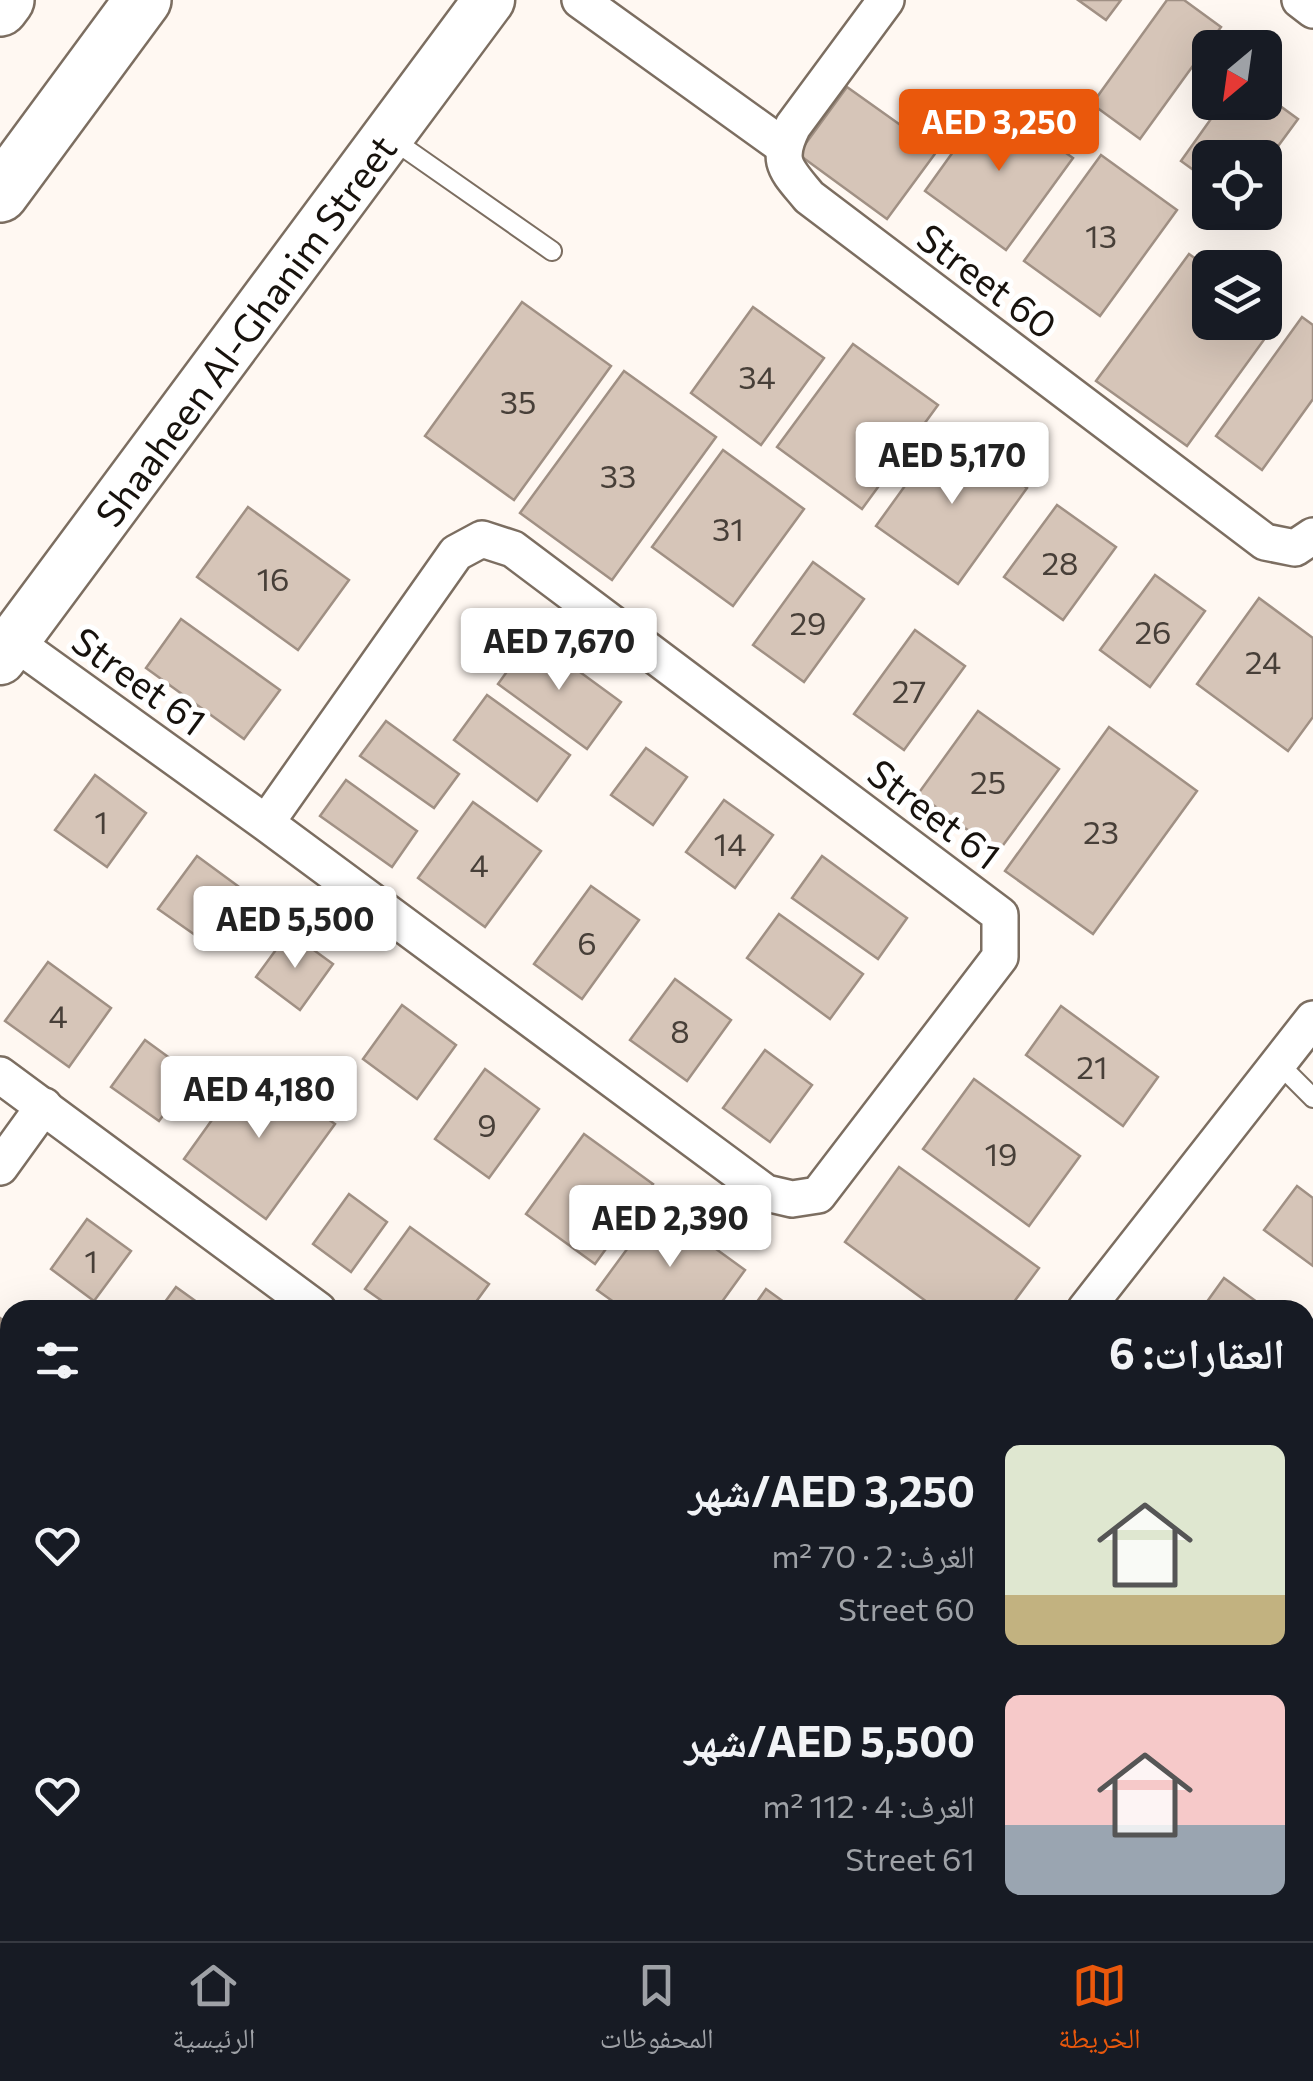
<!DOCTYPE html>
<html lang="ar">
<head>
<meta charset="utf-8">
<style>
  :root { --surface:#171b24; --page:#242831; --text:#f1f3f6; --muted:#9ea1a6; --line:#363941; --accent:#ea580c }
  body { margin:0; font-family:Commissioner,"Noto Naskh Arabic",sans-serif; background:var(--page); color:var(--text); direction:rtl; height:100vh; display:flex; flex-direction:column; font-size:38px; white-space:nowrap }
  * { box-sizing:border-box; margin:0 }
  p { font-size:32px; color:var(--muted) }
  .icon { flex:none; width:55px; height:55px; fill:none; stroke:currentColor; stroke-width:2; stroke-linecap:round; stroke-linejoin:round }
  .map { position:relative; flex:1; overflow:hidden; direction:ltr }
  .sheet { position:absolute; left:0px; top:1300px; width:1315px; height:642px; display:flex; flex-direction:column; background:var(--surface); border-radius:30px 30px 0 0; box-shadow:0 10px 40px #0002; direction:rtl }
  .sheet>* { flex:none }
  .needle { width:65px; rotate:209deg }
  .controls { position:absolute; left:1192px; top:30px; display:grid; gap:20px }
  .controls a { display:grid; place-items:center; width:90px; height:90px; border-radius:15px; background:var(--surface); box-shadow:0 10px 40px #0002; font-size:50px }
  .price { position:absolute; translate:-50% -85px; padding:0 22px; border-radius:10px; background:#fff; color:#222; font-size:32px; line-height:65px; filter:drop-shadow(0 2px 5px #0008) }
  .price::after { content:''; position:absolute; left:50%; top:60px; width:30px; height:22px; margin-left:-15px; background:inherit; clip-path:polygon(0 0,100% 0,50% 100%) }
  .price.current { background:var(--accent); color:#fff }
  ul { padding:0; list-style:none }
  li { display:flex; align-items:center; gap:30px; height:250px; padding:0 30px }
  li span { display:grid; place-items:center; flex:none; width:280px; height:200px; border-radius:15px; color:#555 }
  li>.icon { margin-inline-start:auto }
  span .icon { width:120px; height:120px; fill:#fffc; stroke-width:1 }
  li b { font-size:42px }
  h2 { display:flex; justify-content:space-between; align-items:center; height:120px; padding:0 30px; font-size:42px }
  .dock { display:flex; justify-content:space-around; align-items:center; height:140px; border-top:2px solid var(--line); background:var(--surface); font-size:28px; color:var(--muted) }
  .dock a { display:grid; justify-items:center; gap:5px }
  .dock .current { color:var(--accent) }
  .map>svg:first-child { display:block }
</style>
</head>
<body>
<div class="map">
<svg width="1313" height="1941" viewBox="0 0 1313 1941">
  <rect width="100%" height="100%" fill="#fff8f2"/>
  <!-- building -->
  <g fill="#d6c5b8" stroke="#a09084" stroke-width="2.5">
    <path d="M 1078,0 L 1121,0 L 1106,20 Z"/>
    <path d="M 1167,0 L 1184,0 L 1221,27 L 1140,139 L 1092,104 Z"/>
    <path d="M 847,87 L 937,151 L 887,219 L 798,154 Z"/>
    <path d="M 1265,95 L 1298,119 L 1265,164 L 1265,158 L 1210,158 L 1210,182 L 1181,161 L 1223,102 L 1265,102 Z"/>
    <path d="M 991,99 L 1073,158 L 1006,250 L 925,191 Z"/>
    <path d="M 1101,155 L 1177,210 L 1100,316 L 1024,261 Z"/>
    <path d="M 1189,254 L 1210,269 L 1210,322 L 1265,322 L 1265,308 L 1279,319 L 1187,446 L 1096,381 Z"/>
    <path d="M 522,302 L 611,366 L 514,500 L 425,436 Z"/>
    <path d="M 753,307 L 824,358 L 761,445 L 691,393 Z"/>
    <path d="M 1302,317 L 1313,325 L 1313,399 L 1262,470 L 1216,436 Z"/>
    <path d="M 853,344 L 938,405 L 862,509 L 777,447 Z"/>
    <path d="M 624,371 L 716,437 L 612,580 L 520,513 Z"/>
    <path d="M 946,429 L 1027,488 L 958,584 L 876,526 Z"/>
    <path d="M 723,450 L 804,509 L 733,606 L 652,547 Z"/>
    <path d="M 1057,505 L 1116,547 L 1063,620 L 1004,577 Z"/>
    <path d="M 248,507 L 349,580 L 298,650 L 197,577 Z"/>
    <path d="M 813,562 L 864,599 L 804,682 L 753,645 Z"/>
    <path d="M 1155,575 L 1205,611 L 1150,687 L 1100,650 Z"/>
    <path d="M 1259,598 L 1313,638 L 1313,717 L 1288,751 L 1197,684 Z"/>
    <path d="M 181,619 L 280,690 L 244,739 L 146,668 Z"/>
    <path d="M 915,630 L 965,666 L 904,750 L 854,714 Z"/>
    <path d="M 532,637 L 621,702 L 587,749 L 498,684 Z"/>
    <path d="M 487,695 L 570,755 L 537,801 L 454,740 Z"/>
    <path d="M 978,711 L 1059,769 L 998,852 L 918,794 Z"/>
    <path d="M 386,721 L 459,774 L 434,808 L 360,756 Z"/>
    <path d="M 1109,727 L 1197,791 L 1093,934 L 1005,871 Z"/>
    <path d="M 646,748 L 687,777 L 653,825 L 611,795 Z"/>
    <path d="M 95,775 L 146,813 L 107,867 L 55,830 Z"/>
    <path d="M 346,780 L 417,831 L 392,867 L 320,816 Z"/>
    <path d="M 724,800 L 773,835 L 735,888 L 686,852 Z"/>
    <path d="M 473,802 L 541,851 L 485,927 L 418,878 Z"/>
    <path d="M 197,856 L 246,892 L 208,944 L 158,909 Z"/>
    <path d="M 822,856 L 907,918 L 878,959 L 792,898 Z"/>
    <path d="M 591,886 L 639,920 L 582,999 L 534,964 Z"/>
    <path d="M 779,914 L 863,974 L 830,1019 L 747,958 Z"/>
    <path d="M 289,932 L 333,964 L 300,1010 L 256,977 Z"/>
    <path d="M 48,962 L 111,1008 L 69,1067 L 5,1021 Z"/>
    <path d="M 675,979 L 731,1020 L 687,1081 L 630,1040 Z"/>
    <path d="M 402,1005 L 456,1045 L 417,1099 L 363,1059 Z"/>
    <path d="M 1061,1006 L 1158,1077 L 1123,1126 L 1026,1055 Z"/>
    <path d="M 145,1040 L 193,1075 L 159,1121 L 111,1087 Z"/>
    <path d="M 765,1050 L 812,1085 L 770,1142 L 723,1108 Z"/>
    <path d="M 252,1064 L 335,1124 L 266,1219 L 184,1159 Z"/>
    <path d="M 485,1069 L 539,1109 L 489,1178 L 435,1139 Z"/>
    <path d="M 974,1079 L 1080,1156 L 1029,1226 L 923,1149 Z"/>
    <path d="M 584,1134 L 653,1184 L 595,1264 L 526,1214 Z"/>
    <path d="M 899,1167 L 1039,1268 L 1008,1310 L 938,1310 L 845,1242 Z"/>
    <path d="M 1297,1186 L 1313,1198 L 1313,1266 L 1264,1230 Z"/>
    <path d="M 349,1194 L 387,1222 L 351,1272 L 313,1244 Z"/>
    <path d="M 658,1207 L 745,1270 L 716,1310 L 625,1310 L 597,1290 Z"/>
    <path d="M 87,1219 L 131,1251 L 94,1301 L 51,1269 Z"/>
    <path d="M 410,1227 L 489,1284 L 470,1310 L 395,1310 L 365,1289 Z"/>
    <path d="M 1224,1278 L 1268,1310 L 1201,1310 Z"/>
    <path d="M 176,1287 L 208,1310 L 159,1310 Z"/>
    <path d="M 766,1289 L 795,1310 L 751,1310 Z"/>
    <path d="M 0,1318 L 10,1326 L 10,1391 L 0,1384 Z"/>
    <path d="M 0,1609 L 10,1617 L 10,1642 L 0,1656 Z"/>
    <path d="M 1313,1748 L 1313,1804 L 1305,1798 L 1305,1759 Z"/>
    <path d="M 10,1856 L 10,1923 L 0,1915 L 0,1869 Z"/>
    <path d="M 1305,1895 L 1313,1901 L 1313,1941 L 1254,1939 L 1259,1932 L 1305,1932 Z"/>
    <path d="M 797,1932 L 861,1932 L 855,1941 L 809,1941 Z"/>
    <path d="M 1033,1932 L 1061,1932 L 1073,1941 L 1027,1941 Z"/>
  </g>
  <g fill="none" stroke-linecap="round" stroke-linejoin="round">
    <defs>
      <g id="lane">
        <path d="M 389,137 L 552,251"/>
        <path d="M 1277,1062 L 1313,1098"/>
        <path d="M 140,1941 L 141,1932"/>
      </g>
      <g id="street">
        <path d="M 580,0 L 783,146"/>
        <path d="M 886,0 L 793,126 C 775,162 786,169 809,197 L 1265,542 L 1295,548 L 1313,536"/>
        <path d="M 1300,0 L 1313,10"/>
        <path d="M 13,641 L 266,823 L 766,1193 L 792,1199 L 818,1195 L 1000,957 L 1000,915 L 513,549 L 482,539 L 456,553 L 266,823"/>
        <path d="M 0,1075 L 318,1310"/>
        <path d="M 0,1167 L 44,1106"/>
        <path d="M 1085,1310 L 1313,1019"/>
        <path d="M 1305,1500 L 1313,1489"/>
        <path d="M 0,1534 L 10,1542"/>
        <path d="M 1305,1584 L 1313,1590"/>
        <path d="M 1146,1932 L 1158,1941"/>
        <path d="M 528,1941 L 532,1932"/>
        <path d="M 966,1941 L 972,1932"/>
      </g>
      <g id="secondary">
        <path id="s1" d="M 0,659 L 489,0"/>
      </g>
      <g id="primary">
        <path d="M 0,8 L 6,0"/>
        <path d="M 0,194 L 143,0"/>
      </g>
    </defs>
    <!-- lane casing -->
    <use href="#lane" stroke="#7c6e61" stroke-width="22"/>
    <!-- street casing -->
    <use href="#street" stroke="#7c6e61" stroke-width="40"/>
    <!-- secondary casing -->
    <use href="#secondary" stroke="#7c6e61" stroke-width="55"/>
    <!-- primary casing -->
    <use href="#primary" stroke="#7c6e61" stroke-width="60"/>
    <!-- lane -->
    <use href="#lane" stroke="#fff" stroke-width="18"/>
    <!-- street -->
    <use href="#street" stroke="#fff" stroke-width="35"/>
    <!-- secondary -->
    <use href="#secondary" stroke="#fff" stroke-width="50"/>
    <!-- primary -->
    <use href="#primary" stroke="#fff" stroke-width="55"/>
  </g>
  <g text-anchor="middle" dominant-baseline="central" stroke-width="10" stroke-linejoin="round" paint-order="stroke">
    <!-- number labels -->
    <g font-size="32" fill="#473f38">
      <text x="1101" y="235">13</text>
      <text x="757" y="376">34</text>
      <text x="518" y="401">35</text>
      <text x="618" y="475">33</text>
      <text x="728" y="528">31</text>
      <text x="1060" y="562">28</text>
      <text x="273" y="578">16</text>
      <text x="808" y="622">29</text>
      <text x="1153" y="631">26</text>
      <text x="1263" y="661">24</text>
      <text x="909" y="690">27</text>
      <text x="988" y="781">25</text>
      <text x="101" y="821">1</text>
      <text x="1101" y="831">23</text>
      <text x="730" y="843">14</text>
      <text x="479" y="864">4</text>
      <text x="587" y="942">6</text>
      <text x="58" y="1015">4</text>
      <text x="680" y="1030">8</text>
      <text x="1092" y="1066">21</text>
      <text x="487" y="1124">9</text>
      <text x="1001" y="1153">19</text>
      <text x="91" y="1260">1</text>
    </g>
    <!-- street labels -->
    <g font-size="38" fill="#17120d" stroke="#fff">
      <text transform="translate(988 280) rotate(37)">Street 60</text>
      <text stroke="none"><textPath href="#s1" startOffset="410">Shaaheen Al-Ghanim Street</textPath></text>
      <text transform="translate(140 680) rotate(36)">Street 61</text>
      <text transform="translate(935 813) rotate(37)">Street 61</text>
    </g>
  </g>
</svg>
<div class="controls">
<a><svg class="needle" viewBox="-14 -14 28 28"><path d="M0-13l5 13h-10z" fill="#e53935"/><path d="M0 13l5-13h-10z" fill="#9ea1a6"/></svg></a>
<a><svg class="icon" aria-label="locate" viewBox="0 0 24 24"><circle cx="12" cy="12" r="6"/><path d="M12 2v4M12 18v4M2 12h4M18 12h4"/></svg></a>
<a><svg class="icon" aria-label="layers" viewBox="0 0 24 24"><path d="M12 4l9 5-9 5-9-5zM3 14l9 5 9-5"/></svg></a>
</div>
<b class="price current" style="left:999px;top:174px">AED 3,250</b>
<b class="price" style="left:952px;top:507px">AED 5,170</b>
<b class="price" style="left:559px;top:693px">AED 7,670</b>
<b class="price" style="left:295px;top:971px">AED 5,500</b>
<b class="price" style="left:259px;top:1141px">AED 4,180</b>
<b class="price" style="left:670px;top:1270px">AED 2,390</b>
<section class="sheet">
<h2>العقارات: 6<svg class="icon" aria-label="filters" viewBox="0 0 24 24"><path d="M4 7h16M4 17h16"/><circle cx="9" cy="7" r="2"/><circle cx="15" cy="17" r="2"/></svg></h2>
<ul>
<li><span style="background:linear-gradient(#dfe7d0 75%,#c2b280 0)"><svg class="icon" aria-label="home" viewBox="0 0 24 24"><path d="M3 11l9-7 9 7M6 9v11h12V9"/></svg></span><div><b>AED 3,250/شهر</b><p>الغرف: 2 · 70 m²</p><p>Street 60</p></div><svg class="icon" aria-label="heart" viewBox="0 0 24 24"><path d="M12 20l-8-8c-3-5 5-10 8-4 3-6 11-1 8 4z"/></svg></li>
<li><span style="background:linear-gradient(#f6c9c9 65%,#9aa5b1 0)"><svg class="icon" aria-label="home" viewBox="0 0 24 24"><path d="M3 11l9-7 9 7M6 9v11h12V9"/></svg></span><div><b>AED 5,500/شهر</b><p>الغرف: 4 · 112 m²</p><p>Street 61</p></div><svg class="icon" aria-label="heart" viewBox="0 0 24 24"><path d="M12 20l-8-8c-3-5 5-10 8-4 3-6 11-1 8 4z"/></svg></li>
</ul>
</section>
</div>
<nav class="dock">
<a class="current"><svg class="icon" aria-label="map" viewBox="0 0 24 24"><path d="M3 6l6-2 6 2 6-2v14l-6 2-6-2-6 2zM9 4v14M15 6v14"/></svg>الخريطة</a>
<a><svg class="icon" aria-label="saved" viewBox="0 0 24 24"><path d="M7 4h10v16l-5-4-5 4z"/></svg>المحفوظات</a>
<a><svg class="icon" aria-label="home" viewBox="0 0 24 24"><path d="M3 11l9-7 9 7M6 9v11h12V9"/></svg>الرئيسية</a>
</nav>
</body>
</html>
